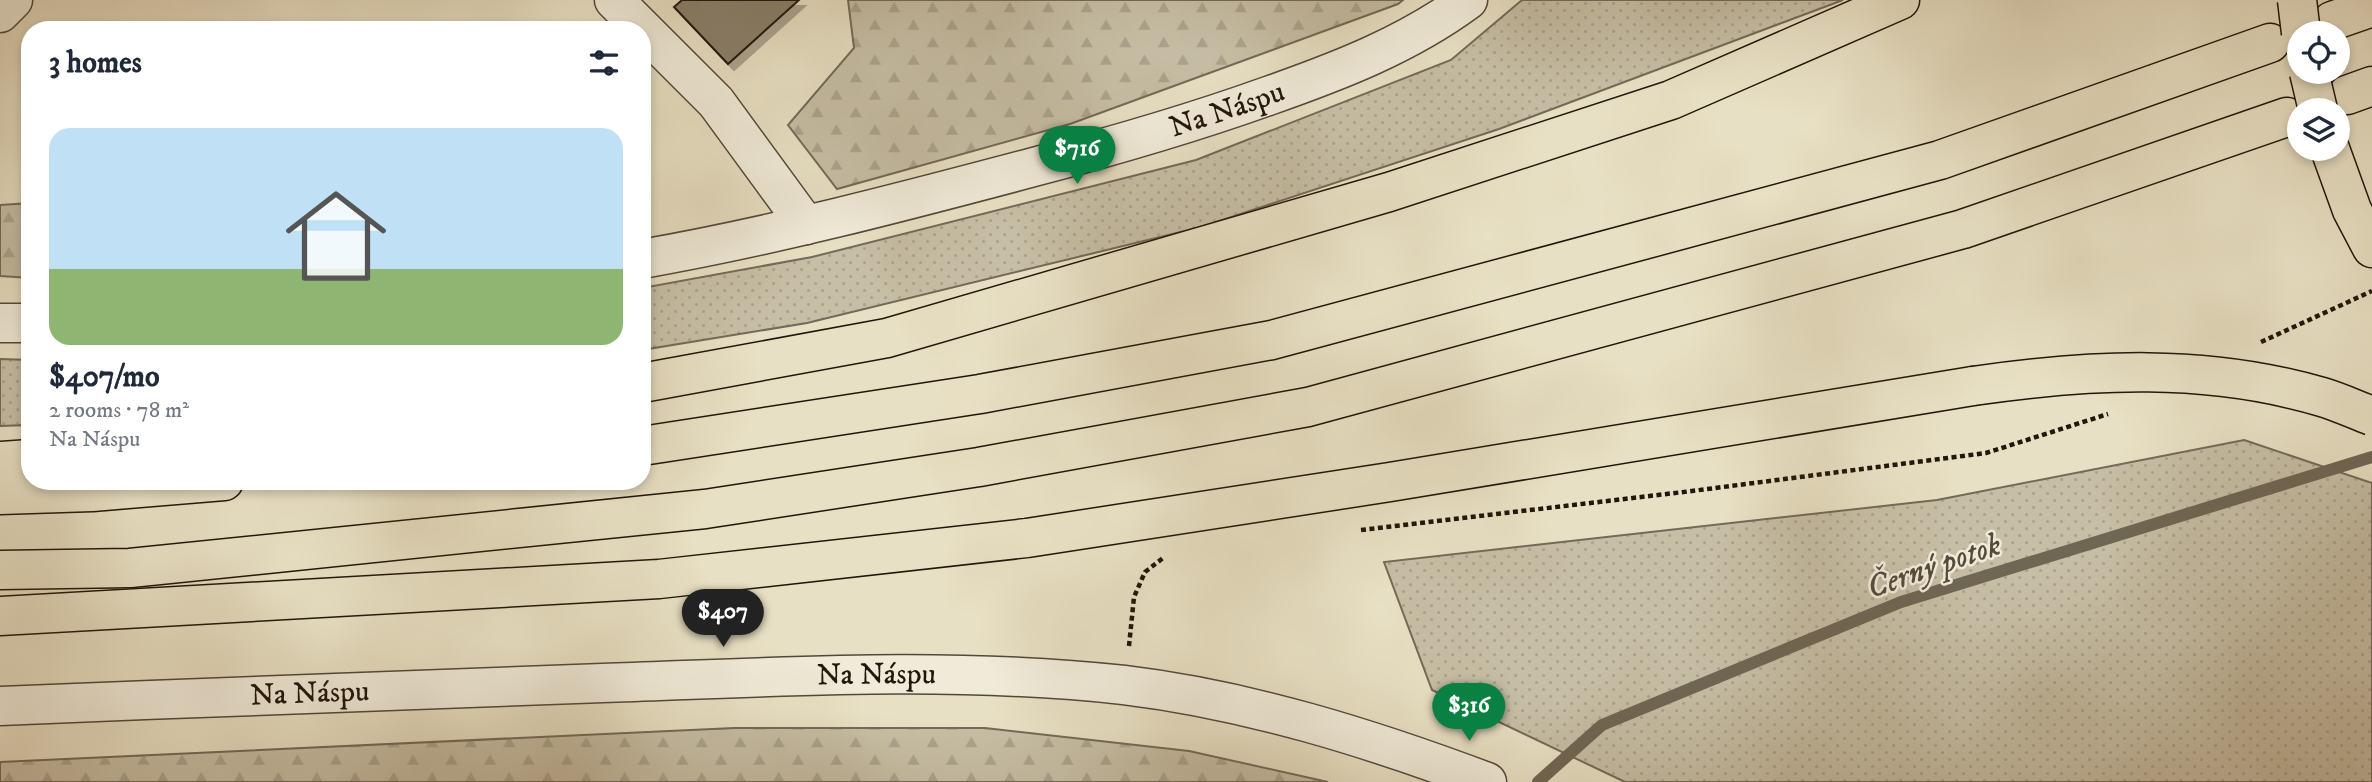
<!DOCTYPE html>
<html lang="en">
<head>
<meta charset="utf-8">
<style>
  :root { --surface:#fff; --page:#f2f2f3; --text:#1f2937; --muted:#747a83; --line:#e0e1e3; --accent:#0b8043 }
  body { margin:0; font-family:"IM FELL DW Pica",serif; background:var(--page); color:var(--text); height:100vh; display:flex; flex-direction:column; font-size:26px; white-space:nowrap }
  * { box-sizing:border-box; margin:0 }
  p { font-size:23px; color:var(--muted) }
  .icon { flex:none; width:38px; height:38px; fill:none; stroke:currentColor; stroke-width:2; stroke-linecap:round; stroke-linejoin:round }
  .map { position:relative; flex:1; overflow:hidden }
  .details { position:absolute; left:21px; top:21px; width:630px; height:469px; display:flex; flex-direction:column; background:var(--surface); border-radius:28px; box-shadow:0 4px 10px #0003 }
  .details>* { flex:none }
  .controls { position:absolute; left:2287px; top:21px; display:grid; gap:14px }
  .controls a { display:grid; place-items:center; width:63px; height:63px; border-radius:50%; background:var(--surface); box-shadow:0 4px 10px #0003; font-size:35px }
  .price { position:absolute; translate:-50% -60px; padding:0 16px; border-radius:24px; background:var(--accent); color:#fff; font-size:23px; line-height:46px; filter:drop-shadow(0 2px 4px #0008) }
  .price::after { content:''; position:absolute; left:50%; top:42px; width:21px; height:16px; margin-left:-10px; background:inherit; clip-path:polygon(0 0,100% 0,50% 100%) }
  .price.active { background:#222; color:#fff }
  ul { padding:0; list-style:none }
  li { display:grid; align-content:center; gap:14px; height:371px; padding:0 28px }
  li+li { border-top:2px solid var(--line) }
  li span { display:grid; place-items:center; height:217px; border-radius:21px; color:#555 }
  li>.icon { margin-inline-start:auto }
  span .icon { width:126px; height:126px; fill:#fffc; stroke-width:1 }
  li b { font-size:30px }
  h2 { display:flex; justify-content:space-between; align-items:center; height:84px; padding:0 28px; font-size:30px }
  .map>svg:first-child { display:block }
</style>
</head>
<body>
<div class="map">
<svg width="2372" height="782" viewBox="0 0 2372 782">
  <defs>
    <pattern id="grass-dots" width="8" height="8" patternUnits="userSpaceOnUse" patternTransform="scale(1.75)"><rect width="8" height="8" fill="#c6bea5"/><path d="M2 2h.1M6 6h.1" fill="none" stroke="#aaa38d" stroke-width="1.8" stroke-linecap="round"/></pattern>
    <pattern id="forest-firs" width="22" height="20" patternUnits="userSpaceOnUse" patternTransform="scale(1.75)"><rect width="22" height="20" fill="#c6bea5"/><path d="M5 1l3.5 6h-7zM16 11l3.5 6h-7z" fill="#aaa38d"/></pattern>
    <filter id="shadow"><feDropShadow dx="6" dy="6" stdDeviation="0" flood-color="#0004"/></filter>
  </defs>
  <rect width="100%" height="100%" fill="#e8e0c4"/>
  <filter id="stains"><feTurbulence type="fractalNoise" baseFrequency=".00286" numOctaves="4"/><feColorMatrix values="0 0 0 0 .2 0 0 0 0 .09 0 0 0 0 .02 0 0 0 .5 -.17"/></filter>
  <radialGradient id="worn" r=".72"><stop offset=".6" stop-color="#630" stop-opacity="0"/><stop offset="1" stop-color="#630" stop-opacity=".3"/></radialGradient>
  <!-- grass -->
  <g fill="url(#grass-dots)" stroke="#736a58" stroke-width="2">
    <path d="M 1522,0 L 1843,0 L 1499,129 L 1201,227 L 807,323 L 642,350 L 642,288 L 812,257 L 1196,160 L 1451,60 Z"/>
    <path d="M 0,359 L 30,360 L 30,425 L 0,426 Z"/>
    <path d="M 2244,440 L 2372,483 L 2372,782 L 1625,782 L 1432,690 L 1384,562 L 1937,500 Z"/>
  </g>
  <!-- forest -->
  <g fill="url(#forest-firs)" stroke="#736a58" stroke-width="2">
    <path d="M 848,0 L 1403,0 L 1398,4 L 1070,124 L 837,189 L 788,125 L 854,48 Z"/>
    <path d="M 30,203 L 30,278 L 0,276 L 0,205 Z"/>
    <path d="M 734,728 L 985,728 L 1189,751 L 1328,782 L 0,782 L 0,762 Z"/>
  </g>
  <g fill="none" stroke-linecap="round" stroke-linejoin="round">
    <!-- stream -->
    <path stroke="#6f6654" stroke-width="12" d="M 1538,782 L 1602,725 L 1901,602 L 2372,457"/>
  </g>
  <!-- building -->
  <path fill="#887f6b" stroke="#20160b" stroke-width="2" filter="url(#shadow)" d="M 682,0 L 799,0 L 728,64 L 674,7 Z"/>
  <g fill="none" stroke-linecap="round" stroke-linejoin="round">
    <defs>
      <g id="minor">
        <path d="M 614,0 L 716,102 L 806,225"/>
        <path d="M 0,13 L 13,0"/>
        <path id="s1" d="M 642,259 C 773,236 902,202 1030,168 C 1110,147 1190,124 1268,96 C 1339,71 1407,45 1468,0"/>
        <path d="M 0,323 L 30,323"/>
        <path id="s2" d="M 0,706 C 201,698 402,689 603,683 C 776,677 951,666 1124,685 C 1248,700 1370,738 1487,782"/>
      </g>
      <g id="highway">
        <path d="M 2332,21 L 2372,7"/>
        <path d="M 2347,95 L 2372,86"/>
        <path d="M 2330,149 L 2352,210 L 2372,248"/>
        <path d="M 642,383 L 887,338 L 1389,192 L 1671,100 L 1900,0"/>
        <path d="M 642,446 L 980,394 L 1272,340 L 1940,160 L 2270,43"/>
        <path d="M 0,461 L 30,459"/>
        <path d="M 0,495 L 92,492 L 224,481"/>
        <path d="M 0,570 L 130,568 L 705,509 L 979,467 L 1308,407 L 1963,229 L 2287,117"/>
        <path d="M 0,616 L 659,579 L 1027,538 L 1390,482 L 1973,386"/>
      </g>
    </defs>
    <!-- minor casing -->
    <use href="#minor" stroke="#524839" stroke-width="41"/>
    <!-- highway casing -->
    <use href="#highway" stroke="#20160b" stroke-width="41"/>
    <!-- path -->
    <g stroke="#20160b" stroke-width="4.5" stroke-dasharray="5 3.5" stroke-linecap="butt">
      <path d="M 2261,342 L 2372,291"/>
      <path d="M 1361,530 L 1692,491 L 1986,453 L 2108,414"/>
      <path d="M 1129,646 L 1134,597 L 1145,572 L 1163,558"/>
    </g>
    <!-- minor -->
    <use href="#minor" stroke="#f0ebd9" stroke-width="38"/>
    <!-- highway -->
    <use href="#highway" stroke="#e8e0c4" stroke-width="38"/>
    <defs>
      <g id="highway-bridge">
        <path d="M 2297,0 L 2301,33"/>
        <path d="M 2309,72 L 2318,110"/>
        <path d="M 1973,386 C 2091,369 2206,363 2322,397 C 2339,402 2356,410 2372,416"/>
      </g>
    </defs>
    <!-- highway-bridge casing -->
    <use href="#highway-bridge" stroke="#20160b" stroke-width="41" stroke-linecap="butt"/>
    <!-- highway-bridge -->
    <use href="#highway-bridge" stroke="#e8e0c4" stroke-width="38"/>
  </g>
  <g text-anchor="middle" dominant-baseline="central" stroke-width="5" stroke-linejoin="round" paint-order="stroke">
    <!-- street labels -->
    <g font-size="30" fill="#20160b" stroke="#f0ebd9">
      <text stroke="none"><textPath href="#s1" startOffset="604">Na Náspu</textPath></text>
      <text stroke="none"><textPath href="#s2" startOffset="877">Na Náspu</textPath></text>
      <text stroke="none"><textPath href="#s2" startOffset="310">Na Náspu</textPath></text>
    </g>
    <!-- water labels -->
    <g font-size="32" font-style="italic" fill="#554b3c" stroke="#f0ebd9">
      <text transform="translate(1934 567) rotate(-19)">Černý potok</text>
    </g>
  </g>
  <rect width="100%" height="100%" filter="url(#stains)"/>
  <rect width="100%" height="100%" fill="url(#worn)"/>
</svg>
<div class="controls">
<a><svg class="icon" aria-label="locate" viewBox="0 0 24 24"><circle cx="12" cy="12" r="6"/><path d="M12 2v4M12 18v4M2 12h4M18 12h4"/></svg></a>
<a><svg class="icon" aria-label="layers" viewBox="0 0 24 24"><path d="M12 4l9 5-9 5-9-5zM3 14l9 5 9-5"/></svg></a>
</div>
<b class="price" style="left:1077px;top:186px">$716</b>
<b class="price active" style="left:723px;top:649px">$407</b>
<b class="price" style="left:1469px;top:743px">$316</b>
<section class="details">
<h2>3 homes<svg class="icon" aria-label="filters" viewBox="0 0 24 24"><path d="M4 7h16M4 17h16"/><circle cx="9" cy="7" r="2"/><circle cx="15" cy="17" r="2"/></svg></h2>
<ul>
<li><span style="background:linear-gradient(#bfe0f5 65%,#8fb573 0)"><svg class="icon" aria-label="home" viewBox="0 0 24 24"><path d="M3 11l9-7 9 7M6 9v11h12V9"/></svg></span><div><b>$407/mo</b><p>2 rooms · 78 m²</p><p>Na Náspu</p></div></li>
</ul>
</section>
</div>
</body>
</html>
